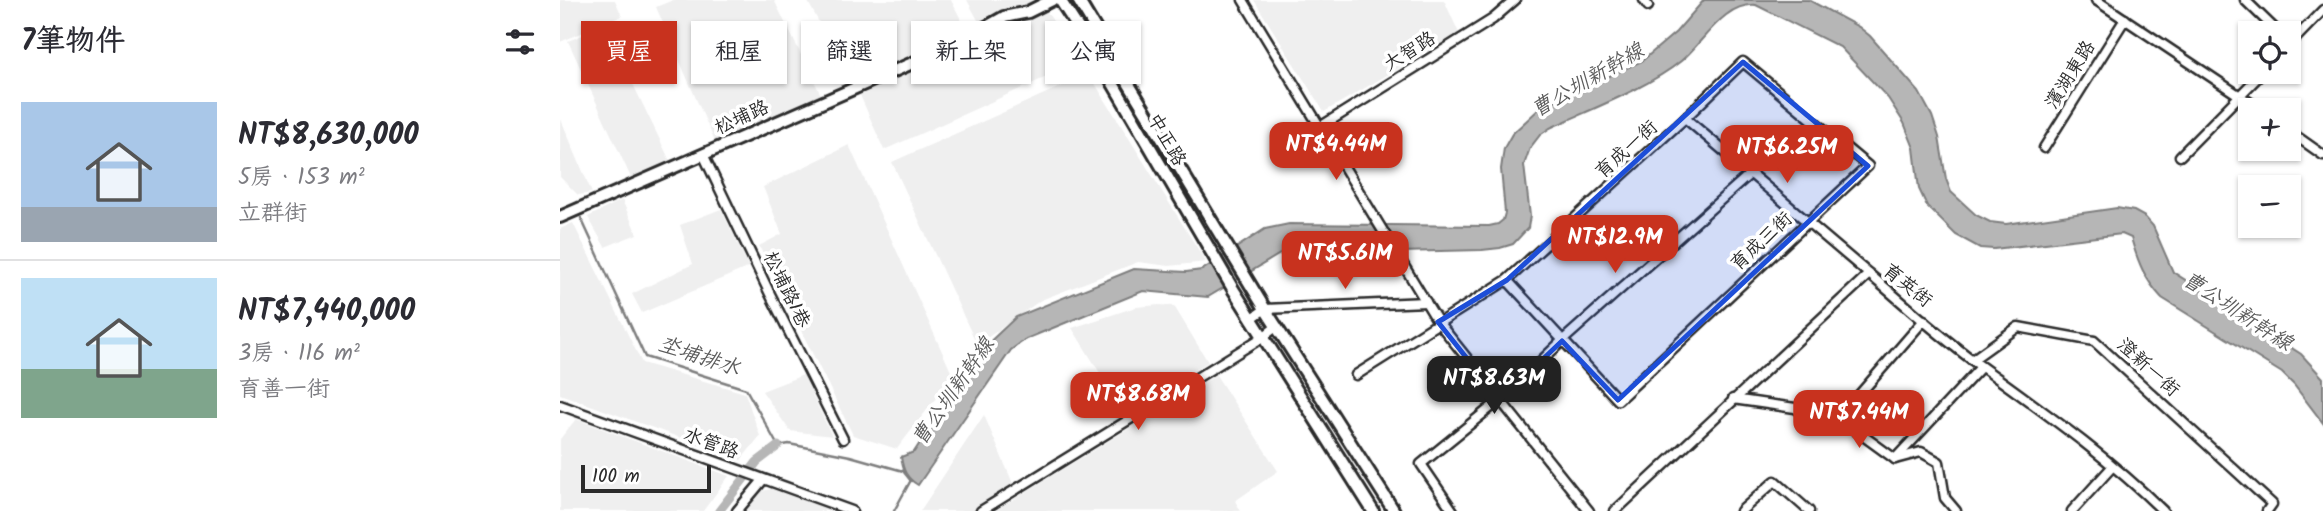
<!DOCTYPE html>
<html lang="zh-TW">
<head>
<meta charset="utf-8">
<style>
  :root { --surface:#fff; --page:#f7f7f7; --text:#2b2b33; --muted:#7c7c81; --line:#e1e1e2; --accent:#c8321e }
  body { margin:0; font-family:Kalam,"LXGW WenKai TC",sans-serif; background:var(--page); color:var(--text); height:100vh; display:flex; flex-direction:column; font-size:26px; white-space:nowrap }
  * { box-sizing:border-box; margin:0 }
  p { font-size:23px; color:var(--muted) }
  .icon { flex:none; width:38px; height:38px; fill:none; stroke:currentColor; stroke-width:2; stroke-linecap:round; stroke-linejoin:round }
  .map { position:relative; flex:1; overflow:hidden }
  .details { display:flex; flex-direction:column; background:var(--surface); width:560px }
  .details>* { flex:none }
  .top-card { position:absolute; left:21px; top:21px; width:665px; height:63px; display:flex; gap:14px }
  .buttons { position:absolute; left:1678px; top:21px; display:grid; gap:14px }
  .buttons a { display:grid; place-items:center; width:63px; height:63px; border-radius:0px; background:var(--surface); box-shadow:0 2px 5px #0004; font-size:35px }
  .scale { position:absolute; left:21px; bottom:18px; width:130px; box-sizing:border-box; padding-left:7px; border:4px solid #2b2b2b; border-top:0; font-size:19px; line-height:24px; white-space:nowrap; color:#2b2b2b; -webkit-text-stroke:5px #fff; paint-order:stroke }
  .price { position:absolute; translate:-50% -60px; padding:0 16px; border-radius:14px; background:var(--accent); color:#fff; font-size:23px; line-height:46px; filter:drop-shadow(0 2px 4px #0008) }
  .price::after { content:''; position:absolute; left:50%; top:42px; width:21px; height:16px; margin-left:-10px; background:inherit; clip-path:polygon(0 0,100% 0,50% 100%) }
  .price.current { background:#222; color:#fff }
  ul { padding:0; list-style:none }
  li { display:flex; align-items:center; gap:21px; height:175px; padding:0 21px }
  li+li { border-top:2px solid var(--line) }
  li span { display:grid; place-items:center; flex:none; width:196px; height:140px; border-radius:0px; color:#555 }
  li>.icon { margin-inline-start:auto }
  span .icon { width:84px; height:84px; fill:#fffc; stroke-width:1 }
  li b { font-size:30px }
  h2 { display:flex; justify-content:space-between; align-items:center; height:84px; padding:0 21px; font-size:30px }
  .tag { padding:0 24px; border-radius:0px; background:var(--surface); box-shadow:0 2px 5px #0004; font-size:24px; line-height:63px }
  .tag.current { background:var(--accent); color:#fff }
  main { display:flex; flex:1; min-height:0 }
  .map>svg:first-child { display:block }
</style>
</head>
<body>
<main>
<section class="details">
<h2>7筆物件<svg class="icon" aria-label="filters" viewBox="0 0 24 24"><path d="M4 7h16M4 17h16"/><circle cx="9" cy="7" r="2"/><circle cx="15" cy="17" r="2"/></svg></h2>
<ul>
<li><span style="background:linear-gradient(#a9c7e8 75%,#9aa5b1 0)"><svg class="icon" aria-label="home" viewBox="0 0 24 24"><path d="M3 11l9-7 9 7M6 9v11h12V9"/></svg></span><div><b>NT$8,630,000</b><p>5房 · 153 m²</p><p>立群街</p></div></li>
<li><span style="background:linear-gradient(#bfe0f5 65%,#7fa58c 0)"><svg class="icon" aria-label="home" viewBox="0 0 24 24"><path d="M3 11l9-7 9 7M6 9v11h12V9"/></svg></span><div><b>NT$7,440,000</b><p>3房 · 116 m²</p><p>育善一街</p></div></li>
</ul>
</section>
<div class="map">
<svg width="1763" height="511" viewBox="0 0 1763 511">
  <rect width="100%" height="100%" fill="#fff"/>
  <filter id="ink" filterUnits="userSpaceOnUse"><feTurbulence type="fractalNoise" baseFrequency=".0143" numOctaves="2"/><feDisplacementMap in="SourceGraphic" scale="14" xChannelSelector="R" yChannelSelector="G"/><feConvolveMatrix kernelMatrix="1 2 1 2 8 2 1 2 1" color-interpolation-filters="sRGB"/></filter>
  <g filter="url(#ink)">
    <!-- built -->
    <g fill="#efefef">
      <path d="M 0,0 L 55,0 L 62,16 L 0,42 Z"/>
      <path d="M 113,0 L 214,0 L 262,97 L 155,142 L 96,7 Z"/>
      <path d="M 247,0 L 391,0 L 408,33 L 291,82 Z"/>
      <path d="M 407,0 L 479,0 L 465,8 L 445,11 L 419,22 Z"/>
      <path d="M 694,0 L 884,0 L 899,33 L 764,112 Z"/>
      <path d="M 487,12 L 520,62 L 324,150 L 300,95 Z"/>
      <path d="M 45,26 L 111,163 L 72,180 L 8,41 Z"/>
      <path d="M 529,74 L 646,262 L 609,266 L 578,262 L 481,300 L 417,345 L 332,162 Z"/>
      <path d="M 0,117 L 32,193 L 18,195 L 0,177 Z"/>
      <path d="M 289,145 L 393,376 L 337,449 L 293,435 L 199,246 L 222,234 L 203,187 Z"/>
      <path d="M 62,200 L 77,234 L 45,247 L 28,217 Z"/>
      <path d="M 161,209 L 189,267 L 82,313 L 72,294 L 133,264 L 120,225 Z"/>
      <path d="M 13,223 L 82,363 L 185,393 L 200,436 L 181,460 L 0,394 L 0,229 Z"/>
      <path d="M 599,305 L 614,306 L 648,362 L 565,413 L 512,328 L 576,307 Z"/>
      <path d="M 243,375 L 272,436 L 230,431 L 202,391 Z"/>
      <path d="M 656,375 L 718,471 L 675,501 L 681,511 L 435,511 Z"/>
      <path d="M 424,415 L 454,486 L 414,511 L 360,511 Z"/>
      <path d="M 16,419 L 169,476 L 143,511 L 0,511 L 0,439 Z"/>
      <path d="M 211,489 L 275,511 L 186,511 L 202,491 Z"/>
    </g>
    <!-- water -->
    <path fill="#b6b6b6" stroke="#7e7e7e" stroke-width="2" d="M 1144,0 L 1249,0 L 1299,27 L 1310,36 L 1359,92 L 1372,116 L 1379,137 L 1386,179 L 1391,192 L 1416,215 L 1430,222 L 1446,224 L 1557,208 L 1574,211 L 1585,217 L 1593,226 L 1613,272 L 1741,354 L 1763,378 L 1763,423 L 1734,385 L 1722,373 L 1602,298 C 1585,280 1578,262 1571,238 L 1562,234 L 1434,249 L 1420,248 L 1396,235 L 1367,206 L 1359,189 L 1354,148 L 1344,123 L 1328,98 L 1280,47 L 1196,5 C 1164,2 1143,43 1121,61 C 1088,88 1029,110 990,128 L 980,135 L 970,148 L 964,165 L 970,216 L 968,228 L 953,244 L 940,248 L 922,250 L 838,252 L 746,250 L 720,254 L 648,297 L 583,291 L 466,339 L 451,350 L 358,485 C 346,478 343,470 341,457 L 354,452 L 421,350 L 456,317 L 574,269 L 626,272 L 642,270 L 705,229 L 729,224 L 929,226 L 938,224 L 943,220 L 945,213 L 941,169 L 944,148 L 952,134 L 981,107 L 1082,61 L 1116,32 Z"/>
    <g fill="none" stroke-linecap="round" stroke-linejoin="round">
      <!-- stream -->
      <g stroke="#7e7e7e" stroke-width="2.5">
        <path d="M 21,218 L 85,357 L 186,389 L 218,446 L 229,444 L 290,456 L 343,471 L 351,481"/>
        <path d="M 334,511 L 351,480"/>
      </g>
      <!-- canal -->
      <path stroke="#b6b6b6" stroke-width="9" d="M 159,511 L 197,462 L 218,446"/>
      <defs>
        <g id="street">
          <path d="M 683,0 L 878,322 L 1029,511"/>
          <path d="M 1084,0 L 1088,6"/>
          <path d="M 1536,0 L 1701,110"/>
          <path d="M 1685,0 L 1719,33"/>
          <path d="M 1729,45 L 1763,10"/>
          <path d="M 1125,118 L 1309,274"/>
          <path d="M 760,127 L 933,19 L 955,0"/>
          <path d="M 1729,131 L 1763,155"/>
          <path d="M 1484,148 L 1565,19"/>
          <path d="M 143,154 L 210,294 L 283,439"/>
          <path d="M 1620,156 L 1703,72"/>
          <path d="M 691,319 L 705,309 L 866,302"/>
          <path d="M 1364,320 L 1286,410 L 1291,427 L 1335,459 L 1421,367"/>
          <path d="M 1412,360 L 1458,327 L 1534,341 L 1712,504 L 1707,511"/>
          <path d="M 796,375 L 947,280 L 1125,118 L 1183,62 L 1308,166 L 1058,400 L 947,280"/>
          <path d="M 1173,399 L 1235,408 L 1262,424 L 1291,427"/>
          <path d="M 0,405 L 292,511"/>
          <path d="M 1335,459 L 1361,452 L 1379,462 L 1385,498 L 1396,511"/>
          <path d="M 177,511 L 203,480"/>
          <path d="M 421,511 L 703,337 L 717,326"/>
          <path d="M 893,511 L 861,464 L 940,400 L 1002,341 L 1191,173"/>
          <path d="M 1055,511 L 1309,274 C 1346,305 1382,339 1422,367 C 1484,412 1548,457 1603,511"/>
          <path d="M 1181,511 L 1215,481 L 1249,511"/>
          <path d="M 1512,511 L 1552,467"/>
        </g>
        <g id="secondary">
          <path d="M 500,0 L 541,63 L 673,289 L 813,511"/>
          <path d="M 518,0 L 705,309 L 834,511"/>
          <path d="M 0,217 L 396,44 L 444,17 L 468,12 L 492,0"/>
        </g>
      </defs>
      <!-- street casing -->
      <use href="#street" stroke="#2b2b2b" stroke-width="13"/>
      <!-- secondary casing -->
      <use href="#secondary" stroke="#2b2b2b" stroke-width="16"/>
      <!-- street -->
      <use href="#street" stroke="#fff" stroke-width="8"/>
      <!-- secondary -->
      <use href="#secondary" stroke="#fff" stroke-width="10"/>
    </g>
  </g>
  <!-- marked area -->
  <path fill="#1d4ed8" fill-opacity="0.2" stroke="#1d4ed8" stroke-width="5" stroke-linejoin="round" d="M 1183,62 L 1308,166 L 1058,400 L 1002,341 L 940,400 L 878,322 L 947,280 Z"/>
  <g text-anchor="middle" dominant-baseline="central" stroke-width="7" stroke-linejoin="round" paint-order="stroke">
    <!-- street labels -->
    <g font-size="19" fill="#2b2b2b" stroke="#fff">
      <text transform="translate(850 52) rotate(-32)">大智路</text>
      <text transform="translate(1511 75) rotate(-58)">濱湖東路</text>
      <text transform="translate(182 118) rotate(-24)">松埔路</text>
      <text transform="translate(606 140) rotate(60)">中正路</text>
      <text transform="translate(1067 150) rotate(-42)">育成一街</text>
      <text transform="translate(1202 242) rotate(-43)">育成三街</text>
      <text transform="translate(1347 286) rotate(39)">育英街</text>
      <text transform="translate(226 290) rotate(64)">松埔路1巷</text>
      <text transform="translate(1588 368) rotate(42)">澄新一街</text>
      <text transform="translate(151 444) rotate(20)">水管路</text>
    </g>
    <!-- water labels -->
    <g font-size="21" font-style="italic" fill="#5c5c5c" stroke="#fff">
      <text transform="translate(1028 81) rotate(-30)">曹公圳新幹線</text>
      <text transform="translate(1677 312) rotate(33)">曹公圳新幹線</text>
      <text transform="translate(139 357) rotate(18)">坔埔排水</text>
      <text transform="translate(394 392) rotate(-55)">曹公圳新幹線</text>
    </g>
  </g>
</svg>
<div class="buttons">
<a><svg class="icon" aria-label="locate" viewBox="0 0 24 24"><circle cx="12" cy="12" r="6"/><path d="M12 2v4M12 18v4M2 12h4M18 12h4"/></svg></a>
<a>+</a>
<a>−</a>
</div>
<div class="scale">100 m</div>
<b class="price" style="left:776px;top:182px">NT$4.44M</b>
<b class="price" style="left:1227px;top:185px">NT$6.25M</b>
<b class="price" style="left:1055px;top:275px">NT$12.9M</b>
<b class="price" style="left:785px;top:291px">NT$5.61M</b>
<b class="price current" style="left:934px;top:416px">NT$8.63M</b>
<b class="price" style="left:578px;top:432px">NT$8.68M</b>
<b class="price" style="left:1299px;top:450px">NT$7.44M</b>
<div class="top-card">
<a class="tag current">買屋</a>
<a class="tag">租屋</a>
<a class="tag">篩選</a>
<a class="tag">新上架</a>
<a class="tag">公寓</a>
</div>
</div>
</main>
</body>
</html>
